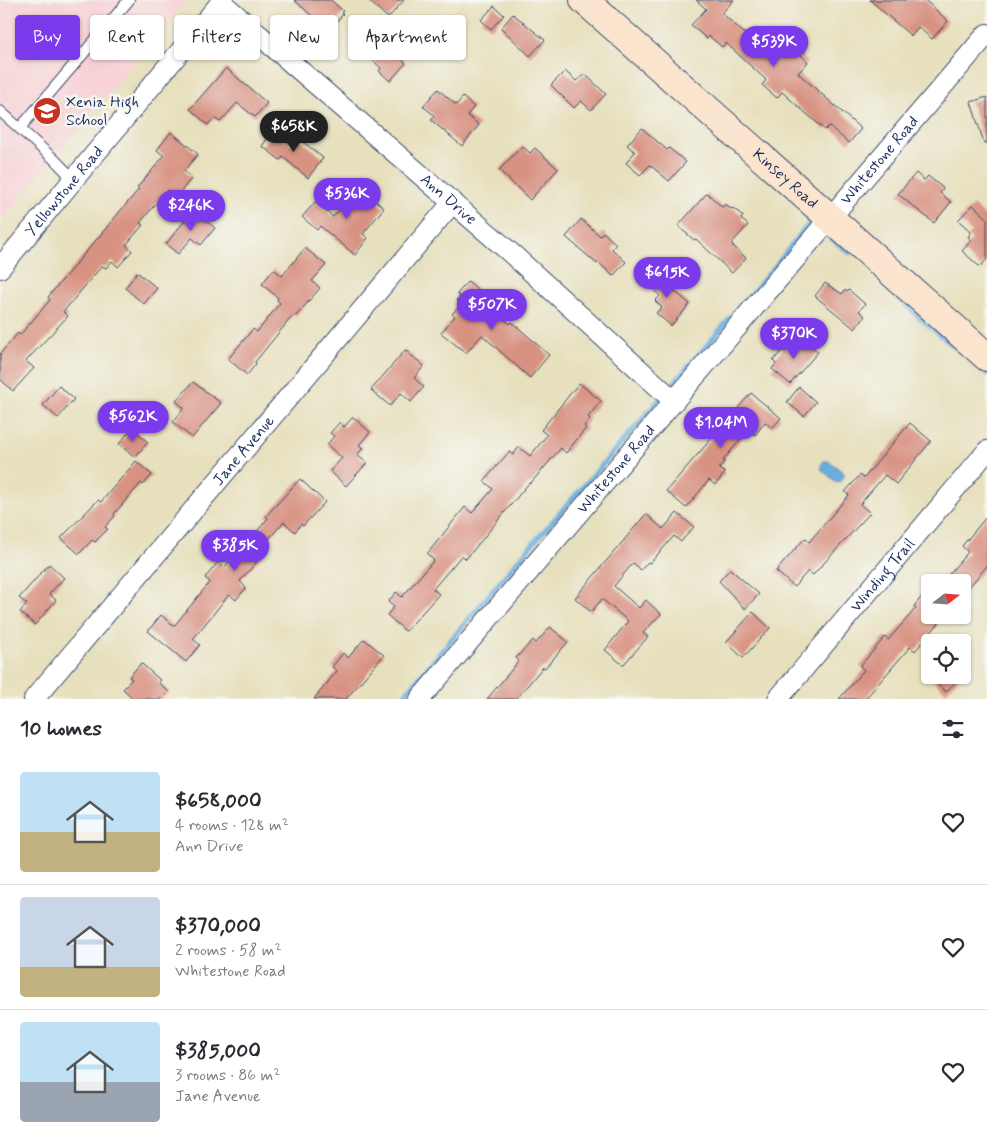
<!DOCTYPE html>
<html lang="en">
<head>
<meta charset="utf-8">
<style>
  :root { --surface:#fff; --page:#f7f7f7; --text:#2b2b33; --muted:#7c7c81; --line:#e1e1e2; --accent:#7c3aed }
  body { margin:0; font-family:Mynerve,sans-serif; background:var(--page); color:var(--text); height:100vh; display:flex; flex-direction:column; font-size:19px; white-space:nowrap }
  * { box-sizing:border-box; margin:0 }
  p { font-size:16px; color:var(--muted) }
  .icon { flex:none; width:28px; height:28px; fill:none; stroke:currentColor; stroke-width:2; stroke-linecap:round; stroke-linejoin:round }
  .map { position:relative; height:699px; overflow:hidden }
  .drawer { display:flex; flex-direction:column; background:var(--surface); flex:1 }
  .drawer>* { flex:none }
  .hud { position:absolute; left:15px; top:15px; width:500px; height:45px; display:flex; gap:10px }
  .needle { width:32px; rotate:73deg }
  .controls { position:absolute; left:921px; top:574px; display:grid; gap:10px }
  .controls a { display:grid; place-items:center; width:50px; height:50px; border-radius:5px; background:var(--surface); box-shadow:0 1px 4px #0004; font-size:25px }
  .price { position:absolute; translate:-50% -42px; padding:0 11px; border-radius:18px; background:var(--accent); color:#fff; font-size:16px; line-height:32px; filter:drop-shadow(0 1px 2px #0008) }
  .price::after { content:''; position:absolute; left:50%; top:30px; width:15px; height:11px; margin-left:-8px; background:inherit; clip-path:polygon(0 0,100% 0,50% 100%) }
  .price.on { background:#222; color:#fff }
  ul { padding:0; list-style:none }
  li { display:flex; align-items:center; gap:15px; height:125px; padding:0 20px }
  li+li { border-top:1px solid var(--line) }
  li span { display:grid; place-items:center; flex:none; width:140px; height:100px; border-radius:5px; color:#555 }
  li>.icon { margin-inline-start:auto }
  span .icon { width:60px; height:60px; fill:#fffc; stroke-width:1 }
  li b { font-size:21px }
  h2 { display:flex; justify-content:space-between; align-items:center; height:60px; padding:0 20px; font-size:21px }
  .tag { padding:0 18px; border-radius:5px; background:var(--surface); box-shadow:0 1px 4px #0004; font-size:18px; line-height:45px }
  .tag.on { background:var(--accent); color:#fff }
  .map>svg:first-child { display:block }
</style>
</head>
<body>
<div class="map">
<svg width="987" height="699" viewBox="0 0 987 699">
  <rect width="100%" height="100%" fill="#f6f6f2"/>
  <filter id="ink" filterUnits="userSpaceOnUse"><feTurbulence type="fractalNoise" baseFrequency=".02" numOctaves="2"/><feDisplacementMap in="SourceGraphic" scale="10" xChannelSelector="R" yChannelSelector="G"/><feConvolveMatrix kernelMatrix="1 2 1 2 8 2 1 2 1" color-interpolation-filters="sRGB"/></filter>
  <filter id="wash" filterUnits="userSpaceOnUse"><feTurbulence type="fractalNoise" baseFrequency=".0096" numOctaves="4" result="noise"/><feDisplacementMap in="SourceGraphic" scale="20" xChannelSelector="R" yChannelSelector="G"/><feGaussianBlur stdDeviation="1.12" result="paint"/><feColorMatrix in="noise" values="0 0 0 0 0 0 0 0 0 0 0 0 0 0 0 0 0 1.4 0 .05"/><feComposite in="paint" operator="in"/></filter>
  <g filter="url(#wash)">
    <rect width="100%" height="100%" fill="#e7e0bd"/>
    <!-- built -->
    <path fill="#f7cfd3" d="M 0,0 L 187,0 L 0,221 Z"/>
    <!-- water -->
    <path fill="#67afdf" stroke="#416f9e" d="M 824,461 L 829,461 L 844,473 L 844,476 L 841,481 L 836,482 L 821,469 L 821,465 Z"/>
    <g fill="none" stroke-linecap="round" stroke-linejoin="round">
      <!-- stream -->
      <g stroke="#67afdf" stroke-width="5">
        <path d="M 823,232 L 850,253"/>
        <path d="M 886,286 L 919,317 L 956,348"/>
        <path d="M 978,366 L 987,373"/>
        <path d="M 668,390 L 773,269 L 810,222 L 816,227"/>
        <path d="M 401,699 L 514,565 L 662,397"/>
      </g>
    </g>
    <g id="blocks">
      <!-- building -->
      <g fill="#d89282">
        <path d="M 294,0 L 331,0 L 343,11 L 341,13 L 343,14 L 331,28 L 321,20 L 319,22 Z"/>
        <path d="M 368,0 L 404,0 L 388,18 Z"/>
        <path d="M 696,0 L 734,0 L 722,13 L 755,43 L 762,35 L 787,56 L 794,48 L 808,62 L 798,73 L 861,129 L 849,143 L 829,126 L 825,130 L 782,92 L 777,98 L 762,85 L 766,80 L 726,43 L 722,47 L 709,36 L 707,39 L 691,25 L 706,9 Z"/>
        <path d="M 870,0 L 925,0 L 948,21 L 932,39 L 918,27 L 911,36 Z"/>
        <path d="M 494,6 L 504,15 L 491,29 L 481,20 Z"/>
        <path d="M 513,14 L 545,40 L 530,56 L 501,28 Z"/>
        <path d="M 371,31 L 406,63 L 390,81 L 379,71 L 381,68 L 357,46 Z"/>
        <path d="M 226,68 L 267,103 L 255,117 L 237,103 L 220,122 L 214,118 L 208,125 L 190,109 Z"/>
        <path d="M 565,71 L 576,81 L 585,74 L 606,94 L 591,110 L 581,101 L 574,108 L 551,85 Z"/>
        <path d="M 438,89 L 456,105 L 463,97 L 474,107 L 467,115 L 479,125 L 462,146 L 431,120 L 435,116 L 423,106 Z"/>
        <path d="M 987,97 L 987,143 L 984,143 L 971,102 Z"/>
        <path d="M 642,128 L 667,150 L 669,148 L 686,162 L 669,181 L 650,165 L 640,175 L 626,163 L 635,152 L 627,145 Z"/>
        <path d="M 273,131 L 291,145 L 297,137 L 323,158 L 308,178 L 283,157 L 280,160 L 262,146 Z"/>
        <path d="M 171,132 L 198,154 L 184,171 L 192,178 L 176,197 L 167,190 L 140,223 L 143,225 L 126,245 L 132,251 L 118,267 L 112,261 L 106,268 L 102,266 L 63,312 L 68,316 L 26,361 L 34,368 L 13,391 L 0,379 L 0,354 L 18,333 L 20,335 L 50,300 L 48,297 L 139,189 L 137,188 L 164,156 L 157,150 Z"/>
        <path d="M 522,146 L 530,153 L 535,148 L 558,169 L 530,200 L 499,170 Z"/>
        <path d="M 916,173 L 924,180 L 928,176 L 943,188 L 940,193 L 951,202 L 934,223 L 898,194 Z"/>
        <path d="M 359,187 L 384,208 L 363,234 L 368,238 L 355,255 L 320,226 L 317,230 L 302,217 L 315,202 L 333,217 Z"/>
        <path d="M 707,193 L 722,207 L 726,204 L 731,209 L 733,208 L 743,216 L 741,219 L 748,225 L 731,244 L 746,258 L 732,273 L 696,239 L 694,240 L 678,226 Z"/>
        <path d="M 973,205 L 987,218 L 987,259 L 980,267 L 962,251 L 972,240 L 968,237 L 971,232 L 958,220 Z"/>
        <path d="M 193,210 L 215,228 L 201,245 L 192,238 L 178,254 L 166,244 Z"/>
        <path d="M 581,219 L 600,236 L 603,232 L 616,244 L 612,249 L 626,262 L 613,276 L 598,262 L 597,264 L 566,237 Z"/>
        <path d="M 305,248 L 326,265 L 312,281 L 320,288 L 296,316 L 294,314 L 255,362 L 256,364 L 247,375 L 228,359 L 253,329 L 257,332 L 280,303 L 277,300 L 278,298 L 262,284 L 274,269 L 282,276 Z"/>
        <path d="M 658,269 L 670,280 L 666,284 L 690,304 L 671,326 L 656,313 L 662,307 L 655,301 L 660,296 L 646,283 Z"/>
        <path d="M 137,272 L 157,288 L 144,304 L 125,288 Z"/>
        <path d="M 468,281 L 491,301 L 488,305 L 510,324 L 512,322 L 549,355 L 530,378 L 482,335 L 466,353 L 441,333 L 455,316 L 452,314 L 461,304 L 456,300 L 460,296 L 457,294 Z"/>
        <path d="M 825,283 L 842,294 L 845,290 L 847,292 L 849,290 L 865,304 L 859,311 L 865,316 L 855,329 L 815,296 Z"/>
        <path d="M 800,337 L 818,352 L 790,384 L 772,369 L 776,364 L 773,361 L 785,347 L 788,350 Z"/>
        <path d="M 405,350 L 424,366 L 414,378 L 424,387 L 411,402 L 401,393 L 390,406 L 371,390 Z"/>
        <path d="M 193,382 L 221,403 L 192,438 L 173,422 L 184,408 L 176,401 Z"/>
        <path d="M 579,383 L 601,401 L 588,417 L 590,419 L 584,426 L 586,428 L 566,453 L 561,448 L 530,484 L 529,483 L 466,559 L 462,555 L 433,589 L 439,594 L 406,631 L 404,630 L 387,615 L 394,607 L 388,602 L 396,592 L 402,597 L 434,560 L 427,554 L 465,507 L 472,513 L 493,489 L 484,481 L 509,452 L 513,455 L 519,447 L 530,456 L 547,435 L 541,430 Z"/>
        <path d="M 59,386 L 74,399 L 58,418 L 43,405 Z"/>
        <path d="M 799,387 L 816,402 L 804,416 L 787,402 Z"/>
        <path d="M 751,393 L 781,418 L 772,428 L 765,422 L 755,435 L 749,430 L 723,460 L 725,461 L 719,468 L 725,473 L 715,485 L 709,480 L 686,508 L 666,491 Z"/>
        <path d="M 353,417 L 370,432 L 359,445 L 363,448 L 357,455 L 367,463 L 346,486 L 330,471 L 342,458 L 327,445 L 334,436 L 330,433 L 340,422 L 344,427 Z"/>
        <path d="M 910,423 L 931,441 L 896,484 L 885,475 L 860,504 L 870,513 L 813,575 L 808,571 L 794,587 L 776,571 L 805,538 L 809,542 L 849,495 L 845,492 L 860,475 L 864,478 Z"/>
        <path d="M 132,428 L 148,442 L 135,457 L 119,444 Z"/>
        <path d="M 136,461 L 152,475 L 143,485 L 141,483 L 114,514 L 115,516 L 105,527 L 108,529 L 95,542 L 92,540 L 79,554 L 61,538 L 98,500 L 101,502 Z"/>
        <path d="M 300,479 L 325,502 L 303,526 L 301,524 L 295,532 L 284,522 L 263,545 L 268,549 L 240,581 L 246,588 L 236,600 L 230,595 L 227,597 L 193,639 L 200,645 L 186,662 L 148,631 L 161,615 L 174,626 L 210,582 L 205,578 L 218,562 L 224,568 L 244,544 L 246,545 L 268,518 L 266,516 Z"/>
        <path d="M 677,513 L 694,527 L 684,538 L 681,542 L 674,536 L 650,563 L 648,562 L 641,570 L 633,563 L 614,586 L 639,608 L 646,600 L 661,614 L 643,633 L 648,637 L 623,665 L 605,650 L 628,621 L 602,599 L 591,612 L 575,598 L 646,514 L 663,529 Z"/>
        <path d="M 987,516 L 987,566 L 962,595 L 962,582 L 942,582 L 968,552 L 962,546 Z"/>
        <path d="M 49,564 L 64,578 L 49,594 L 56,600 L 35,625 L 20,612 L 27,604 L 19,598 Z"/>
        <path d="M 730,569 L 759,594 L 745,609 L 719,581 Z"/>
        <path d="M 930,587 L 930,615 L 946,615 L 915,651 L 910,647 L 865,699 L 839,699 L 864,670 L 860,666 L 885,637 L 888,640 L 916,608 L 914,606 Z"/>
        <path d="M 753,612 L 770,628 L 743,658 L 726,642 Z"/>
        <path d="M 550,627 L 568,642 L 545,668 L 543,667 L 516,699 L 487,699 L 519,661 L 516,658 L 533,640 L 536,643 Z"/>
        <path d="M 364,639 L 384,655 L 346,699 L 314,699 L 337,671 L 332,667 L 343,653 L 348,658 Z"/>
        <path d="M 141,663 L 160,680 L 158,682 L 169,692 L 162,699 L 134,699 L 123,689 L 132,679 L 129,677 Z"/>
        <path d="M 927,675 L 962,675 L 946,692 Z"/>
      </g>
    </g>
  </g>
  <g filter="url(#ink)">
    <use href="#blocks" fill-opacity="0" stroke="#3a4a6c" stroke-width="1"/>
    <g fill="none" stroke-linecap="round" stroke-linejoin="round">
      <defs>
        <g id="lane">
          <path d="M 0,111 L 55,160 L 74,180"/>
          <path d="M 20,128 L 129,0"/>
        </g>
        <g id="street">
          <path id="s1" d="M 221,2 L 512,254 L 674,401"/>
          <path id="s2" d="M 0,268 L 223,0"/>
          <path id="s3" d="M 34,699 L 453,202"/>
          <path id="s4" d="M 420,699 L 987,34"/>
          <path id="s5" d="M 778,699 L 987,451"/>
        </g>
        <g id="secondary">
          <path id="s6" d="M 584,0 L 987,357"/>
        </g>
      </defs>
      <!-- lane casing -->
      <use href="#lane" stroke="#3a4a6c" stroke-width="12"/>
      <!-- street casing -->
      <use href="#street" stroke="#3a4a6c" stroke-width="22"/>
      <!-- secondary casing -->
      <use href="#secondary" stroke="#3a4a6c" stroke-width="30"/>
      <!-- lane -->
      <use href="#lane" stroke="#fff" stroke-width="10"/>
      <!-- street -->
      <use href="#street" stroke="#fff" stroke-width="20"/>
      <!-- secondary -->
      <use href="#secondary" stroke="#fbe5cf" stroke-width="28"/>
    </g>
  </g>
  <!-- icons -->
  <defs>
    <symbol id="school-disc" viewBox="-11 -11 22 22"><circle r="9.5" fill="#c8321e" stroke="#f6f6f2"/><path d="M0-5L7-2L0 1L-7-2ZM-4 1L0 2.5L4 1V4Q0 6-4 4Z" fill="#fff"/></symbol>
  </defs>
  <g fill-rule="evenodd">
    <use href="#school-disc" x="31" y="95" width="32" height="32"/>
  </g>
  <g text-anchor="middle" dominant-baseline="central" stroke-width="5" stroke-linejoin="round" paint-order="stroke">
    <!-- poi labels -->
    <g font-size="16" fill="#1b2f5e" stroke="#f6f6f2" text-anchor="start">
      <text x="66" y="102">Xenia High<tspan x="66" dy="18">School</tspan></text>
    </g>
    <!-- street labels -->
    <g font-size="16" fill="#1b2f5e" stroke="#f6f6f2">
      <text stroke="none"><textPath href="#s4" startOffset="708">Whitestone Road</textPath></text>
      <text stroke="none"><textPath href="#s6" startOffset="269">Kinsey Road</textPath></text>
      <text stroke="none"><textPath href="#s2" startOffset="100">Yellowstone Road</textPath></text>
      <text stroke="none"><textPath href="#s1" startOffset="301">Ann Drive</textPath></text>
      <text stroke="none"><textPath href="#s3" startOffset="325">Jane Avenue</textPath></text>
      <text stroke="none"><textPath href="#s4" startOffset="302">Whitestone Road</textPath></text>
      <text stroke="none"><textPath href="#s5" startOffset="162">Winding Trail</textPath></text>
    </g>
  </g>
</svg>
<div class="controls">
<a><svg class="needle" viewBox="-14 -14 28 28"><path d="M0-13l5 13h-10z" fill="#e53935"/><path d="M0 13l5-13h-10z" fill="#7c7c81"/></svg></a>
<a><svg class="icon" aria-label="locate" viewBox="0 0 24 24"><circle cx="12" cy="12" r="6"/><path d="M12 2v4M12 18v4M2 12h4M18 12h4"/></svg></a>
</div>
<b class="price" style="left:774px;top:68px">$539K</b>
<b class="price on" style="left:294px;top:153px">$658K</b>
<b class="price" style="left:347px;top:220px">$536K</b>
<b class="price" style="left:191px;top:232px">$246K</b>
<b class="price" style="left:667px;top:299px">$615K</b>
<b class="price" style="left:492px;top:331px">$507K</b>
<b class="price" style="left:794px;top:360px">$370K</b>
<b class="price" style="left:133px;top:443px">$562K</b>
<b class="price" style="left:721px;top:449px">$1.04M</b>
<b class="price" style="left:235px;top:572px">$385K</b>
<div class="hud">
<a class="tag on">Buy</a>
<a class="tag">Rent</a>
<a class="tag">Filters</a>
<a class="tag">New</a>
<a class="tag">Apartment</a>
</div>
</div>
<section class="drawer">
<h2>10 homes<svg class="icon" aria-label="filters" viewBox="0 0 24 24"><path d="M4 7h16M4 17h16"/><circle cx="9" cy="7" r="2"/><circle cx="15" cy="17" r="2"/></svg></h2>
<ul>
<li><span style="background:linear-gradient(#bfe0f5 60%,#c2b280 0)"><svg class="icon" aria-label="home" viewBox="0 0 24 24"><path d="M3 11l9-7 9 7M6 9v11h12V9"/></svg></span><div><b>$658,000</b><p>4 rooms · 128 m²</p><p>Ann Drive</p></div><svg class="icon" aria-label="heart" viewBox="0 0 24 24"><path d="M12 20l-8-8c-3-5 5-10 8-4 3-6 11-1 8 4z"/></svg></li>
<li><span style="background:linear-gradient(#c9d6e8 70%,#c2b280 0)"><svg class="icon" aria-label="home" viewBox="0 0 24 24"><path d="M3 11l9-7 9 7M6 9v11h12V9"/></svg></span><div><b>$370,000</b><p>2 rooms · 58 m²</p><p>Whitestone Road</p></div><svg class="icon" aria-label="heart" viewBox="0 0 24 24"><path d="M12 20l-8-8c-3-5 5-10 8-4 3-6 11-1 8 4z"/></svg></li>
<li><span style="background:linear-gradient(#bfe0f5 60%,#9aa5b1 0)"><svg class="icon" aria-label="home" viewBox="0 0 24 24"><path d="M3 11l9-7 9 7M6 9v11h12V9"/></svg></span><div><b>$385,000</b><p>3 rooms · 86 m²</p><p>Jane Avenue</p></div><svg class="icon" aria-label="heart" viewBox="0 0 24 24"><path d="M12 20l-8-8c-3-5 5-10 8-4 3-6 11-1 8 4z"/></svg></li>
</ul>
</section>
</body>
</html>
